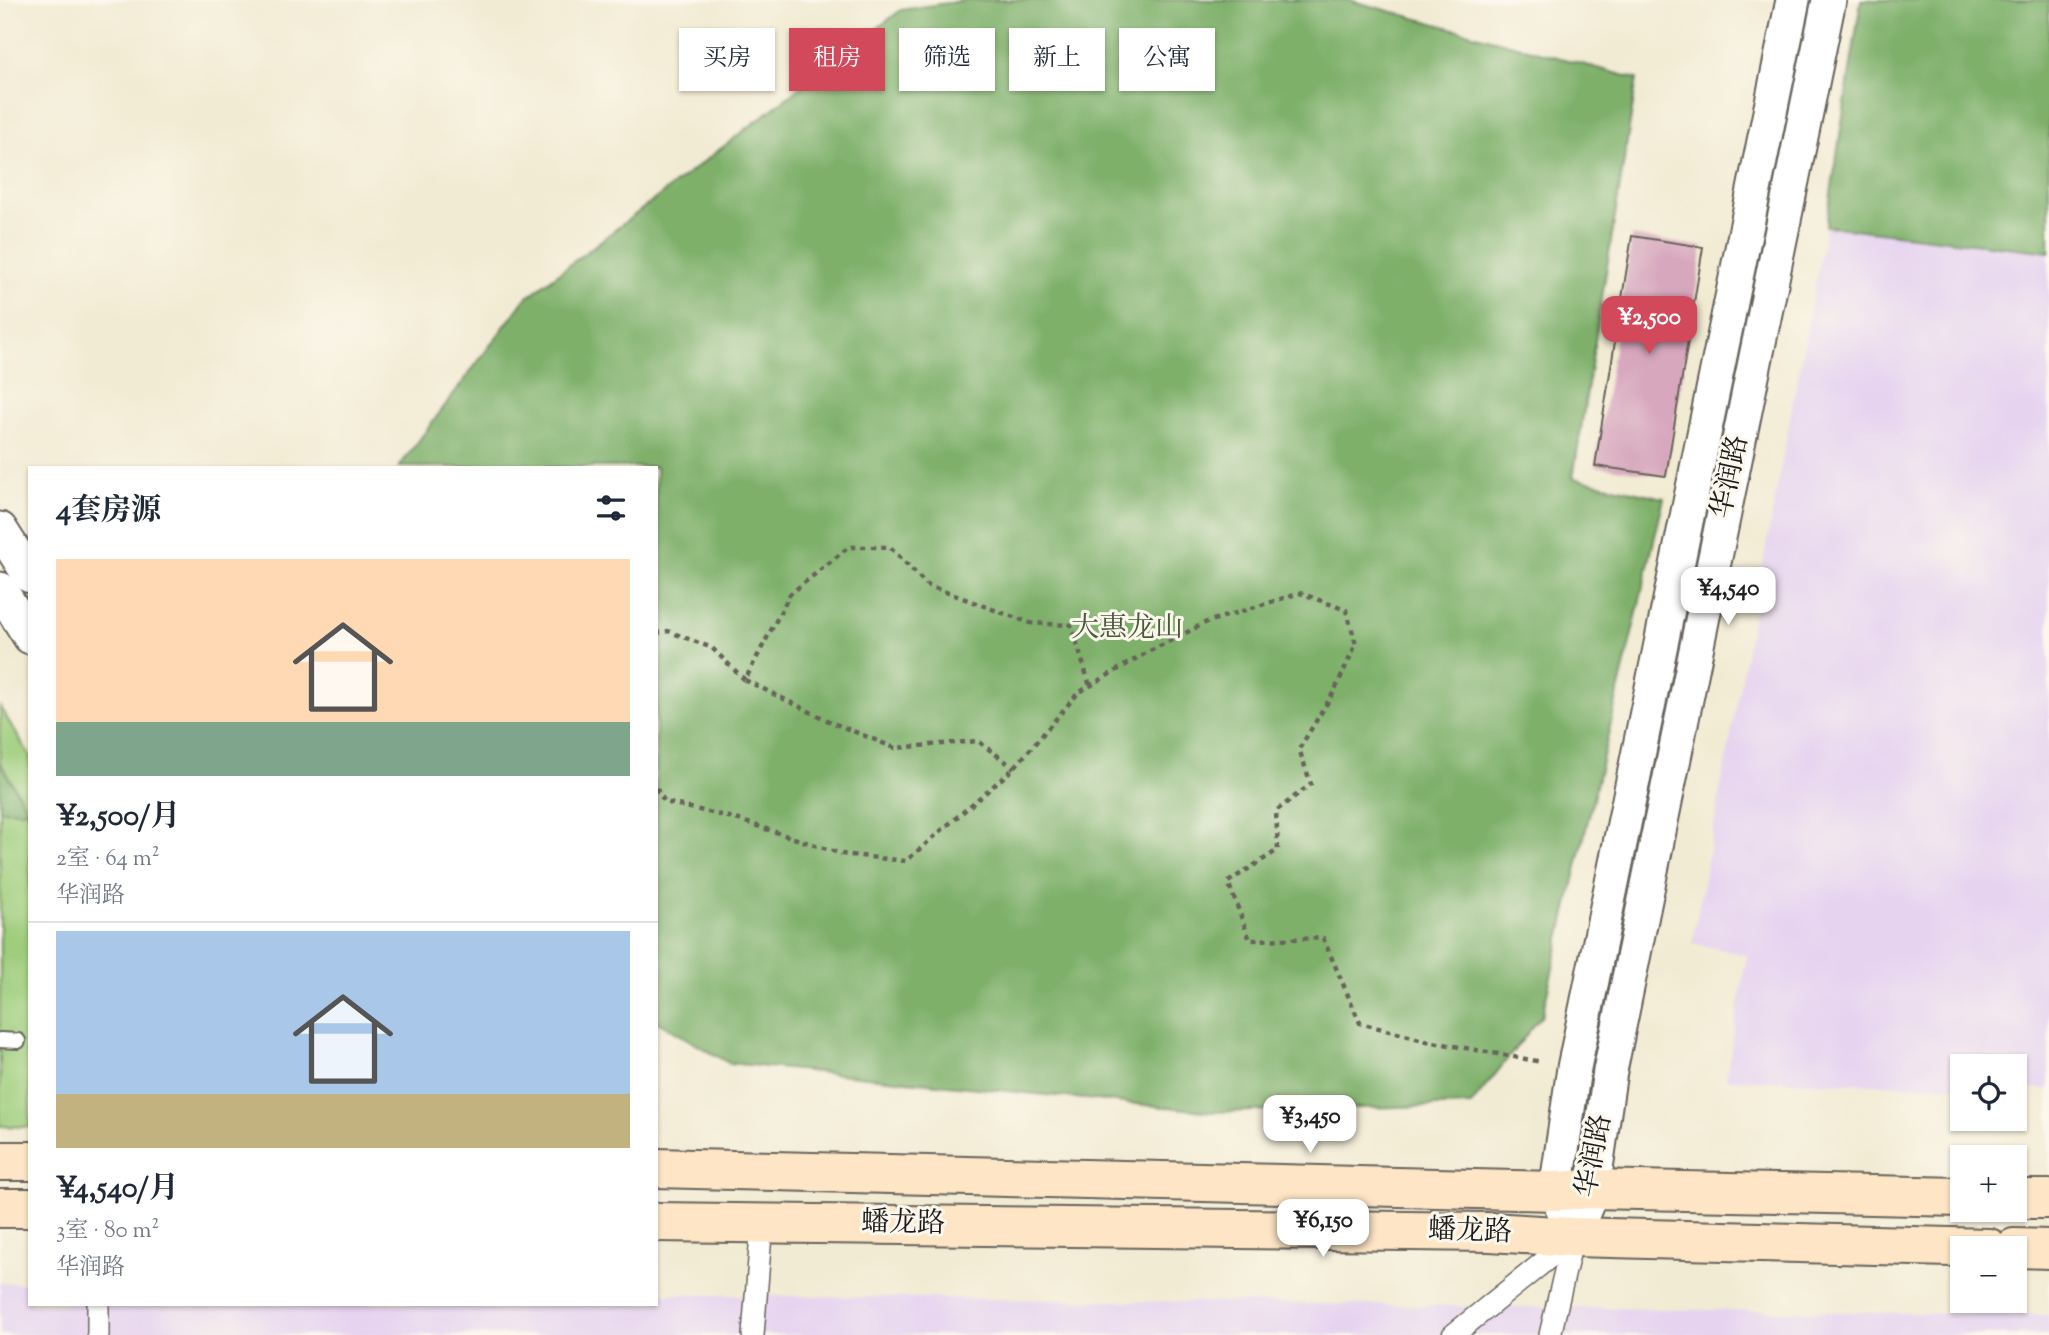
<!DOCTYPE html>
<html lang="zh">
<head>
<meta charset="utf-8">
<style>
  :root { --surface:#fff; --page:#f2f2f3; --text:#1f2937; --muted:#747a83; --line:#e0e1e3; --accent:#d1495b }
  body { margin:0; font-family:"Sorts Mill Goudy","Noto Serif SC",serif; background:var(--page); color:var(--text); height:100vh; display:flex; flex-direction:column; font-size:26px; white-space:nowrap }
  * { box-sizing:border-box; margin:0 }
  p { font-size:23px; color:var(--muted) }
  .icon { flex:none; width:38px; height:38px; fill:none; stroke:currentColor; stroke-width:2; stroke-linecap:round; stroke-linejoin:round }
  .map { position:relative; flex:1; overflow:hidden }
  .sheet { position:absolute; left:28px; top:466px; width:630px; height:840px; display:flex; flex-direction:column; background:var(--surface); border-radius:0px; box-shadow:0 2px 5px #0004 }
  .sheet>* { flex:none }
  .banner { position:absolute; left:679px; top:28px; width:665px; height:63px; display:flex; gap:14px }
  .tools { position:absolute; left:1950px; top:1054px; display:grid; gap:14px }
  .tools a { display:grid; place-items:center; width:77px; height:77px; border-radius:0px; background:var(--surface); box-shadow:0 2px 5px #0004; font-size:35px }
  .price { position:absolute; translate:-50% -60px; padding:0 16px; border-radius:14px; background:#fff; color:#222; font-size:23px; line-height:46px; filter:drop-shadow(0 2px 4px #0008) }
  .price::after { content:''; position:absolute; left:50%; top:42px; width:21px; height:16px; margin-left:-10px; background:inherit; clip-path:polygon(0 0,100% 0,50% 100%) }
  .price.current { background:var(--accent); color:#fff }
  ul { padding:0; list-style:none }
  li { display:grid; align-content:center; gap:14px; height:371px; padding:0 28px }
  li+li { border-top:2px solid var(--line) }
  li span { display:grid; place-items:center; height:217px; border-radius:0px; color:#555 }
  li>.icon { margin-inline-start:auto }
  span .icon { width:126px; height:126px; fill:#fffc; stroke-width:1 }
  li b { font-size:30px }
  h2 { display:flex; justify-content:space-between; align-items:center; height:84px; padding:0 28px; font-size:30px }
  .pill { padding:0 24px; border-radius:0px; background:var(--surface); box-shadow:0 2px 5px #0004; font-size:24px; line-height:63px }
  .pill.current { background:var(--accent); color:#fff }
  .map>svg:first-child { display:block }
</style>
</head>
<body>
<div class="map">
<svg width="2049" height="1335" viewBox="0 0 2049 1335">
  <rect width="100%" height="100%" fill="#fbf7ec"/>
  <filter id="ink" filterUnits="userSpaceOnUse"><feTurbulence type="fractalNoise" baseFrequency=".0143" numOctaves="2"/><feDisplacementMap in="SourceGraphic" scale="14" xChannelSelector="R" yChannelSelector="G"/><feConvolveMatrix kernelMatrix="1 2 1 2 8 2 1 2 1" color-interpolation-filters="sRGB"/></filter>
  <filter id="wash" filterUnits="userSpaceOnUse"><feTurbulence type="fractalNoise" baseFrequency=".00686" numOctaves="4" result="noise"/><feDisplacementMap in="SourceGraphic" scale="28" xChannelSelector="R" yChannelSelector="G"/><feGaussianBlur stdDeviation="1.57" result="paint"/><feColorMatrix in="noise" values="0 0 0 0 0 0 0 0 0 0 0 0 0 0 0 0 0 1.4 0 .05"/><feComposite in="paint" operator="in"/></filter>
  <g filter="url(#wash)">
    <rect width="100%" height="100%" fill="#f2ebd3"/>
    <!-- built -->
    <g fill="#e6d3f0">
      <path d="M 1826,226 L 2049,247 L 2049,1089 L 2014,1088 L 2014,1066 L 1962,1066 L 1962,1087 L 1726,1079 L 1747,955 L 1692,943 Z"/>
      <path d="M 0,1283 L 30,1284 L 30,1304 L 656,1304 L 656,1294 L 2049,1315 L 2049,1335 L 0,1335 Z"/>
    </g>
    <!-- green -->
    <path fill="#9ecd7b" stroke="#5d744c" stroke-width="2" d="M 0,707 L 30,756 L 30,1127 L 0,1126 Z"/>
    <!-- forest -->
    <g fill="#7eb06b" stroke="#4d6644" stroke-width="2">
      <path d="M 967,0 L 1349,0 L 1637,79 L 1573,478 L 1664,498 L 1542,1015 L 1471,1105 L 1214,1112 L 729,1063 L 656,1021 L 656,467 L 399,467 L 525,299 L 901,10 Z"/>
      <path d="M 1861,0 L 2049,0 L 2049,252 L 1826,226 Z"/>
      <path d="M 0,762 L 28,811 L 0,810 Z"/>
    </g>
    <g id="blocks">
      <!-- building -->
      <path fill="#d7a7bd" d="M 1632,236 L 1703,247 L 1666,476 L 1595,466 Z"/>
    </g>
  </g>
  <g filter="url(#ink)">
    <use href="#blocks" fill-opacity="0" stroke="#67645c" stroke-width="2"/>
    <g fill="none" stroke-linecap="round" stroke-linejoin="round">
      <defs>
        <path id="service" d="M 0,1040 L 18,1041"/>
        <g id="pedestrian">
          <path d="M 98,1335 L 98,1304"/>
          <path d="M 753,1335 L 762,1222"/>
          <path d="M 1453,1335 L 1572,1239"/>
          <path d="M 1550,1335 L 1573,1237"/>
        </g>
        <g id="tertiary">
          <path d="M 0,529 L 30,576"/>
          <path d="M 0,589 L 30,637"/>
          <path d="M 1565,1215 L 1556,1191 L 1574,1068 L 1793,0"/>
          <path d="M 1573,1237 L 1593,1189 L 1610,1071 L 1829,0"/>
        </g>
        <g id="secondary">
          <path d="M 0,1161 L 30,1161"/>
          <path d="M 656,1168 L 1556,1191 L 1593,1189 L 1962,1197"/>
          <path d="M 2014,1199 L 2049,1199"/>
          <path d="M 0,1208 L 30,1208"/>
          <path d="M 656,1222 L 1490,1232 L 1573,1237 L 1989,1248"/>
          <path d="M 2014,1248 L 2049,1249"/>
        </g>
      </defs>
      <!-- service casing -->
      <use href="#service" stroke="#67645c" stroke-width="18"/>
      <!-- pedestrian casing -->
      <use href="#pedestrian" stroke="#67645c" stroke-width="24"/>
      <!-- tertiary casing -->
      <use href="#tertiary" stroke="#67645c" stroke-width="37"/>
      <!-- secondary casing -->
      <use href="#secondary" stroke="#67645c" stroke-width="42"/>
      <!-- path -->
      <g stroke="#67645c" stroke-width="4.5" stroke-dasharray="5 5" stroke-linecap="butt">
        <path d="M 656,633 L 668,631 L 712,648 L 745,680 L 790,594 L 849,547 L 890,547 L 927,585 L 1030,623 L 1071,625 L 1090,686"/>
        <path d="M 745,680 L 833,723 L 895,748 L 978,741 L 1014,768"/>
        <path d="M 656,788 L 665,802 L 733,818 L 842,854 L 906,861 L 1014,768 L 1078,693 L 1146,653 L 1207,622 L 1300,593 L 1346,610 L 1356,644 L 1335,690 L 1299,749 L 1311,784 L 1276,811 L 1278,850 L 1228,882 L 1250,940 L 1323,938 L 1360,1023 L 1427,1041 L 1542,1062"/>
      </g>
      <!-- service -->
      <use href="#service" stroke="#fff" stroke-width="14"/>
      <!-- pedestrian -->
      <use href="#pedestrian" stroke="#fff" stroke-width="21"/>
      <!-- tertiary -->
      <use href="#tertiary" stroke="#fff" stroke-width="33"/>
      <!-- secondary -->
      <use href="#secondary" stroke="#fde5c5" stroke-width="38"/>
    </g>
  </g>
  <g text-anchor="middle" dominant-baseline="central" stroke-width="6" stroke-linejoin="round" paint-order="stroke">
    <!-- street labels -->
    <g font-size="28" fill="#1c1c1c" stroke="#fbf7ec">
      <text transform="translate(1731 477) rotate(-78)">华润路</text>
      <text transform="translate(1595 1156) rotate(-79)">华润路</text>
      <text transform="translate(903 1224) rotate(1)">蟠龙路</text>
      <text transform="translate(1470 1232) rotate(2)">蟠龙路</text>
    </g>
    <!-- park labels -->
    <g font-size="28" fill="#4a5a3d" stroke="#fbf7ec">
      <text x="1127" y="629">大惠龙山</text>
    </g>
  </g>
</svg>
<div class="tools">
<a><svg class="icon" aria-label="locate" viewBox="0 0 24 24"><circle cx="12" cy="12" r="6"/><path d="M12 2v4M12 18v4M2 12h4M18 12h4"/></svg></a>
<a>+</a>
<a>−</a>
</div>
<b class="price current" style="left:1649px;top:356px">¥2,500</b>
<b class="price" style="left:1728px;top:627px">¥4,540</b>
<b class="price" style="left:1310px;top:1155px">¥3,450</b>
<b class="price" style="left:1323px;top:1259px">¥6,150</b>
<div class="banner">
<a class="pill">买房</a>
<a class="pill current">租房</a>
<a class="pill">筛选</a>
<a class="pill">新上</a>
<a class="pill">公寓</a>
</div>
<section class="sheet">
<h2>4套房源<svg class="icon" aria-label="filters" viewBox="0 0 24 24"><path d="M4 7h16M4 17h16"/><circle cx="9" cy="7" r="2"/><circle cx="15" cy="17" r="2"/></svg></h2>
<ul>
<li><span style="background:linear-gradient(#ffd9b3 75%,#7fa58c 0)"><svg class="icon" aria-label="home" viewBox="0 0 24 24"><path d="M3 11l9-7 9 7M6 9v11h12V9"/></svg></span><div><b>¥2,500/月</b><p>2室 · 64 m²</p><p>华润路</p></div></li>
<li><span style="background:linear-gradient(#a9c7e8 75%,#c2b280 0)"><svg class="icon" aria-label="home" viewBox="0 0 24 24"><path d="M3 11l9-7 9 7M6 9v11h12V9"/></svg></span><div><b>¥4,540/月</b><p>3室 · 80 m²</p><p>华润路</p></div></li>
</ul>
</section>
</div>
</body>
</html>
